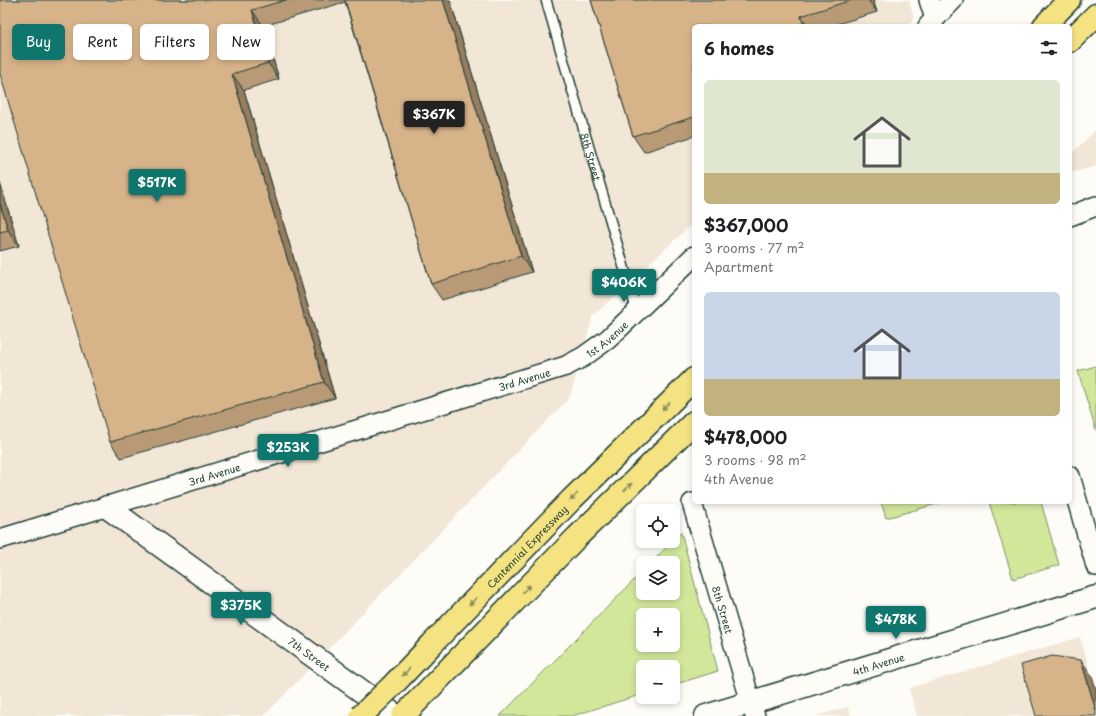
<!DOCTYPE html>
<html lang="en">
<head>
<meta charset="utf-8">
<style>
  :root { --surface:#fff; --page:#f2f2f2; --text:#202124; --muted:#757577; --accent:#0f766e }
  body { margin:0; font-family:"Playpen Sans",sans-serif; background:var(--page); color:var(--text); height:100vh; display:flex; flex-direction:column; font-size:15px; white-space:nowrap }
  * { box-sizing:border-box; margin:0 }
  p { font-size:13px; color:var(--muted) }
  .icon { flex:none; width:22px; height:22px; fill:none; stroke:currentColor; stroke-width:2; stroke-linecap:round; stroke-linejoin:round }
  .map { position:relative; flex:1; overflow:hidden }
  .drawer { position:absolute; left:692px; top:24px; width:380px; height:480px; display:flex; flex-direction:column; background:var(--surface); border-radius:6px; box-shadow:0 2px 6px #0003 }
  .drawer>* { flex:none }
  .hud { position:absolute; left:12px; top:24px; width:380px; height:36px; display:flex; gap:8px }
  .fabs { position:absolute; left:636px; top:504px; display:grid; gap:8px }
  .fabs a { display:grid; place-items:center; width:44px; height:44px; border-radius:6px; background:var(--surface); box-shadow:0 2px 6px #0003; font-size:20px }
  .price { position:absolute; translate:-50% -34px; padding:0 9px; border-radius:4px; background:var(--accent); color:#fff; font-size:13px; line-height:26px; filter:drop-shadow(0 1px 2px #0008) }
  .price::after { content:''; position:absolute; left:50%; top:24px; width:12px; height:9px; margin-left:-6px; background:inherit; clip-path:polygon(0 0,100% 0,50% 100%) }
  .price.active { background:#222; color:#fff }
  ul { padding:0; list-style:none }
  li { display:grid; align-content:center; gap:8px; height:212px; padding:0 12px }
  li span { display:grid; place-items:center; height:124px; border-radius:6px; color:#555 }
  li>.icon { margin-inline-start:auto }
  span .icon { width:72px; height:72px; fill:#fffc; stroke-width:1 }
  li b { font-size:17px }
  h2 { display:flex; justify-content:space-between; align-items:center; height:48px; padding:0 12px; font-size:17px }
  .tag { padding:0 14px; border-radius:6px; background:var(--surface); box-shadow:0 2px 6px #0003; font-size:14px; line-height:36px }
  .tag.active { background:var(--accent); color:#fff }
  .map>svg:first-child { display:block }
</style>
</head>
<body>
<div class="map">
<svg width="1096" height="716" viewBox="0 0 1096 716">
  <rect width="100%" height="100%" fill="#fdfcf7"/>
  <filter id="ink" filterUnits="userSpaceOnUse"><feTurbulence type="fractalNoise" baseFrequency=".025" numOctaves="2"/><feDisplacementMap in="SourceGraphic" scale="8" xChannelSelector="R" yChannelSelector="G"/><feConvolveMatrix kernelMatrix="1 2 1 2 8 2 1 2 1" color-interpolation-filters="sRGB"/></filter>
  <g filter="url(#ink)">
    <!-- built -->
    <g fill="#f2e6d6">
      <path d="M 0,0 L 909,0 L 914,19 L 907,26 L 694,26 L 694,222 L 593,316 L 570,397 L 264,716 L 0,716 Z"/>
      <path d="M 1096,130 L 1096,166 L 1070,173 L 1070,155 Z"/>
      <path d="M 1080,637 L 1096,690 L 1096,716 L 917,716 L 909,688 Z"/>
      <path d="M 848,707 L 851,716 L 816,716 Z"/>
    </g>
    <!-- green -->
    <g fill="#d3e79b" stroke="#799268" fill-rule="evenodd">
      <path d="M 1096,366 L 1096,431 L 1078,371 Z"/>
      <path d="M 881,502 L 944,502 L 886,518 Z"/>
      <path d="M 989,502 L 1041,502 L 1059,565 L 1013,579 Z"/>
      <path d="M 681,532 L 718,671 L 673,685 L 673,667 L 643,667 L 643,694 L 572,716 L 500,716 L 643,571 L 643,593 L 673,593 L 673,563 L 651,563 ZM 643,615 L 673,615 L 673,645 L 643,645 Z"/>
    </g>
    <g fill="none" stroke-linecap="round" stroke-linejoin="round">
      <defs>
        <g id="lane">
          <path id="s1" d="M 546,0 L 637,312"/>
        </g>
        <g id="street">
          <path d="M 929,0 L 935,19"/>
          <path d="M 928,26 L 953,0"/>
          <path d="M 1070,216 L 1096,206"/>
          <path d="M 1070,476 L 1096,566"/>
          <path id="s2" d="M 692,503 L 755,716"/>
          <path id="s3" d="M 0,539 L 566,366 L 583,357 L 608,339 L 694,256"/>
        </g>
        <g id="secondary">
          <path id="s4" d="M 107,507 L 396,716"/>
          <path id="s5" d="M 706,716 L 1096,597"/>
        </g>
        <g id="highway">
          <path d="M 1044,26 L 1069,0"/>
          <path d="M 1070,41 L 1096,15"/>
          <path id="s6" d="M 432,644 L 571,500 L 694,379"/>
          <path d="M 403,716 L 576,538 L 694,422"/>
        </g>
      </defs>
      <!-- lane casing -->
      <use href="#lane" stroke="#1f3d34" stroke-width="12"/>
      <!-- street casing -->
      <use href="#street" stroke="#1f3d34" stroke-width="22"/>
      <!-- secondary casing -->
      <use href="#secondary" stroke="#1f3d34" stroke-width="25"/>
      <!-- highway casing -->
      <use href="#highway" stroke="#1f3d34" stroke-width="25"/>
      <!-- lane -->
      <use href="#lane" stroke="#fdfcf7" stroke-width="9"/>
      <!-- street -->
      <use href="#street" stroke="#fdfcf7" stroke-width="19"/>
      <!-- secondary -->
      <use href="#secondary" stroke="#fdfcf7" stroke-width="22"/>
      <!-- highway -->
      <use href="#highway" stroke="#f5e382" stroke-width="22"/>
      <defs>
        <path id="highway-bridge" d="M 361,716 L 391,687 L 432,644"/>
      </defs>
      <!-- highway-bridge casing -->
      <use href="#highway-bridge" stroke="#1f3d34" stroke-width="25" stroke-linecap="butt"/>
      <!-- highway-bridge -->
      <use href="#highway-bridge" stroke="#f5e382" stroke-width="22"/>
    </g>
    <!-- wall -->
    <g fill="#b99a76" stroke="#1f3d34">
      <path d="M 0,0 L 450,0 L 532,272 L 442,300 L 431,284 L 345,2 L 263,26 L 279,79 L 244,90 L 335,398 L 121,458 L 110,442 Z"/>
      <path d="M 591,0 L 873,0 L 877,12 L 831,26 L 694,26 L 694,136 L 644,152 L 633,136 Z"/>
      <path d="M 0,183 L 19,246 L 0,251 Z"/>
    </g>
    <!-- shaded-wall -->
    <g fill="#967d60" stroke="#1f3d34">
      <path d="M 443,0 L 450,0 L 532,272 L 521,256 Z"/>
      <path d="M 868,0 L 873,0 L 877,12 Z"/>
      <path d="M 252,10 L 263,26 L 279,79 L 268,63 Z"/>
      <path d="M 801,16 L 808,26 L 804,26 Z"/>
      <path d="M 232,74 L 244,90 L 335,398 L 324,382 Z"/>
      <path d="M 0,183 L 19,246 L 8,230 L 0,204 Z"/>
      <path d="M 1081,660 L 1092,676 L 1096,689 L 1096,711 Z"/>
    </g>
    <!-- building -->
    <g fill="#d7b389" stroke="#1f3d34">
      <path d="M 0,0 L 286,0 L 252,10 L 268,63 L 232,74 L 324,382 L 110,442 L 0,74 Z"/>
      <path d="M 345,0 L 443,0 L 521,256 L 431,284 Z"/>
      <path d="M 591,0 L 852,0 L 801,16 L 804,26 L 694,26 L 694,117 L 633,136 Z"/>
      <path d="M 0,204 L 8,230 L 0,232 Z"/>
      <path d="M 1052,656 L 1081,660 L 1096,711 L 1096,716 L 1036,716 L 1021,665 Z"/>
    </g>
    <!-- one-way arrows -->
    <defs><path id="oneway-solid" d="M-6-.8H1V-3.2L6.5 0L1 3.2V.8H-6Z"/></defs>
    <g fill="#8a905b">
      <use href="#oneway-solid" transform="translate(666 406) rotate(135)"/>
      <use href="#oneway-solid" transform="translate(628 487) rotate(-45)"/>
      <use href="#oneway-solid" transform="translate(574 497) rotate(135)"/>
      <use href="#oneway-solid" transform="translate(526 589) rotate(-46)"/>
      <use href="#oneway-solid" transform="translate(473 601) rotate(134)"/>
      <use href="#oneway-solid" transform="translate(406 672) rotate(134)"/>
    </g>
  </g>
  <g text-anchor="middle" dominant-baseline="central" stroke-width="4" stroke-linejoin="round" paint-order="stroke">
    <!-- street labels -->
    <g font-size="10" fill="#1f3d34" stroke="#fdfcf7">
      <text stroke="none"><textPath href="#s1" startOffset="163">8th Street</textPath></text>
      <text stroke="none"><textPath href="#s3" startOffset="641">1st Avenue</textPath></text>
      <text stroke="none"><textPath href="#s3" startOffset="548">3rd Avenue</textPath></text>
      <text stroke="none"><textPath href="#s3" startOffset="224">3rd Avenue</textPath></text>
      <text stroke="none"><textPath href="#s6" startOffset="136">Centennial Expressway</textPath></text>
      <text stroke="none"><textPath href="#s2" startOffset="111">8th Street</textPath></text>
      <text stroke="none"><textPath href="#s4" startOffset="250">7th Street</textPath></text>
      <text stroke="none"><textPath href="#s5" startOffset="180">4th Avenue</textPath></text>
    </g>
  </g>
</svg>
<div class="fabs">
<a><svg class="icon" aria-label="locate" viewBox="0 0 24 24"><circle cx="12" cy="12" r="6"/><path d="M12 2v4M12 18v4M2 12h4M18 12h4"/></svg></a>
<a><svg class="icon" aria-label="layers" viewBox="0 0 24 24"><path d="M12 4l9 5-9 5-9-5zM3 14l9 5 9-5"/></svg></a>
<a>+</a>
<a>−</a>
</div>
<b class="price active" style="left:434px;top:135px">$367K</b>
<b class="price" style="left:157px;top:203px">$517K</b>
<b class="price" style="left:624px;top:303px">$406K</b>
<b class="price" style="left:288px;top:468px">$253K</b>
<b class="price" style="left:241px;top:626px">$375K</b>
<b class="price" style="left:896px;top:640px">$478K</b>
<div class="hud">
<a class="tag active">Buy</a>
<a class="tag">Rent</a>
<a class="tag">Filters</a>
<a class="tag">New</a>
</div>
<section class="drawer">
<h2>6 homes<svg class="icon" aria-label="filters" viewBox="0 0 24 24"><path d="M4 7h16M4 17h16"/><circle cx="9" cy="7" r="2"/><circle cx="15" cy="17" r="2"/></svg></h2>
<ul>
<li><span style="background:linear-gradient(#dfe7d0 75%,#c2b280 0)"><svg class="icon" aria-label="home" viewBox="0 0 24 24"><path d="M3 11l9-7 9 7M6 9v11h12V9"/></svg></span><div><b>$367,000</b><p>3 rooms · 77 m²</p><p>Apartment</p></div></li>
<li><span style="background:linear-gradient(#c9d6e8 70%,#c2b280 0)"><svg class="icon" aria-label="home" viewBox="0 0 24 24"><path d="M3 11l9-7 9 7M6 9v11h12V9"/></svg></span><div><b>$478,000</b><p>3 rooms · 98 m²</p><p>4th Avenue</p></div></li>
</ul>
</section>
</div>
</body>
</html>
